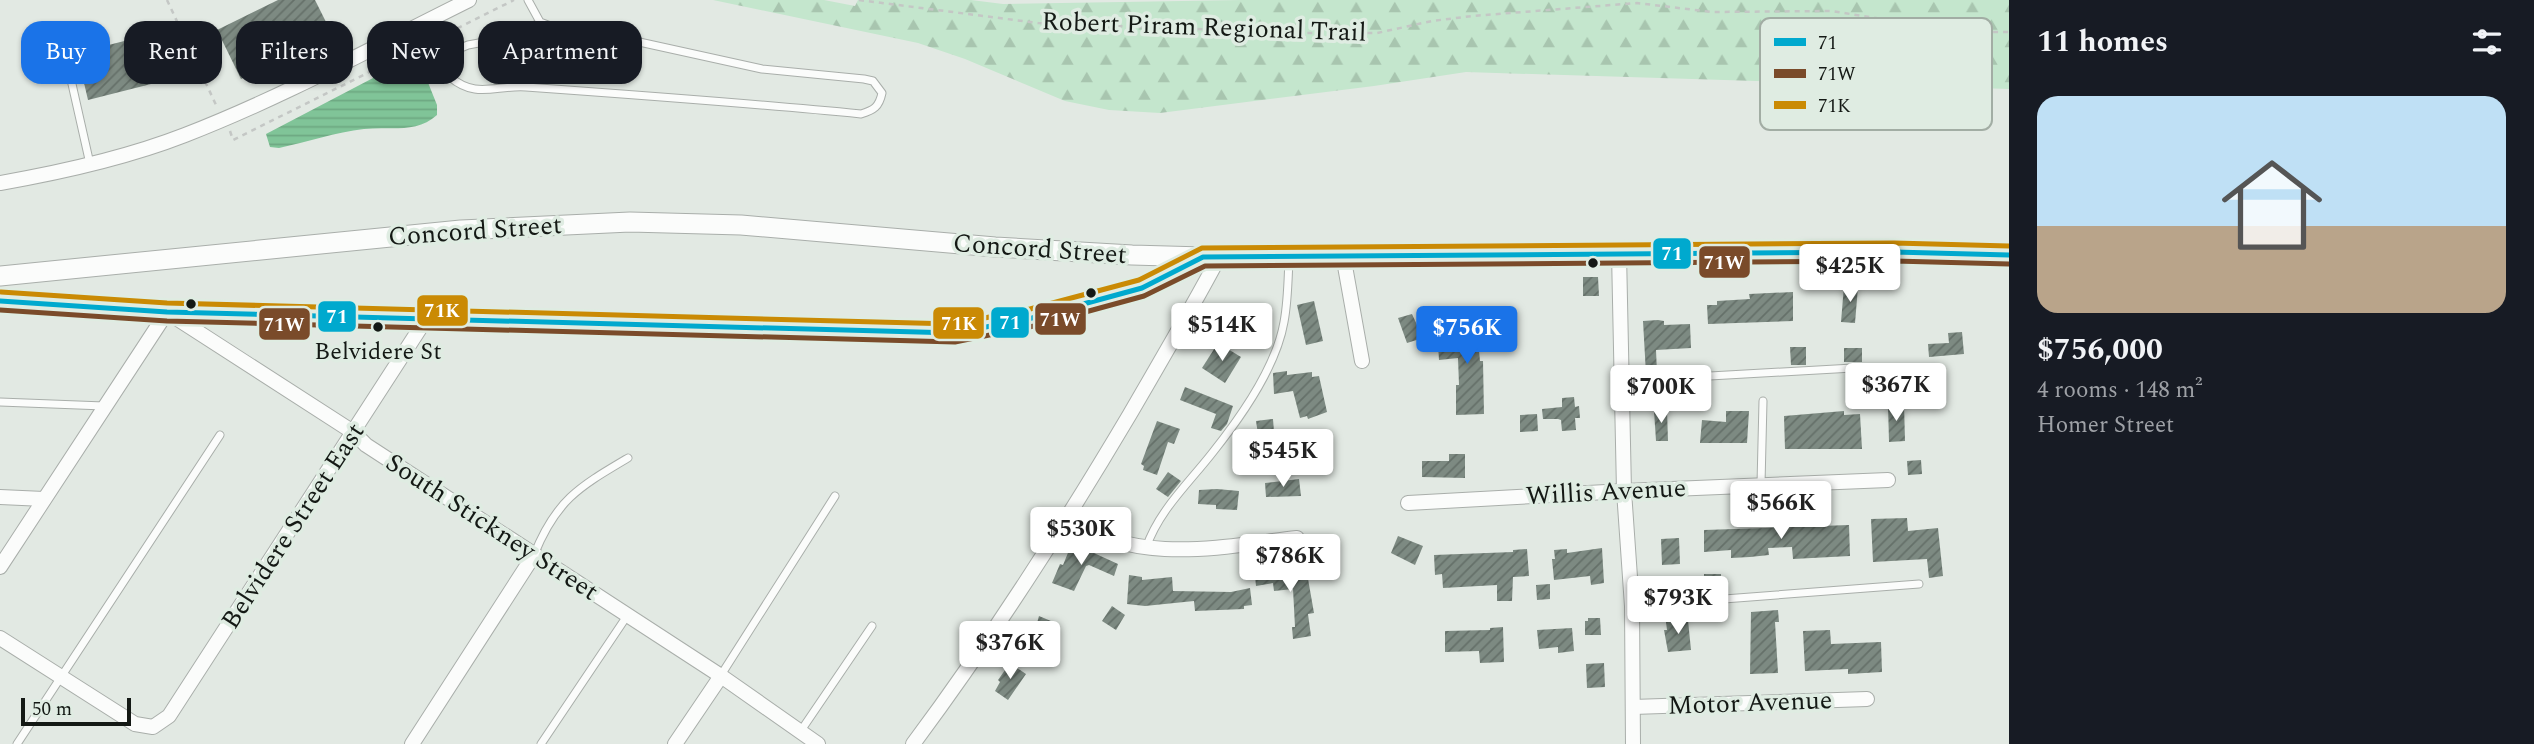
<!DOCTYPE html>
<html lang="en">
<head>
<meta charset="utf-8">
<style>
  :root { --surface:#171b24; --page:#20242c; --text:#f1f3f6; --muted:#9ea1a6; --line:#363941; --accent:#1a73e8 }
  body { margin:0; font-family:Spectral,serif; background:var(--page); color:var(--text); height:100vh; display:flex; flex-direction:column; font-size:26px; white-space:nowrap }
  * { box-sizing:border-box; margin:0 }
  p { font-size:23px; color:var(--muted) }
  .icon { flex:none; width:38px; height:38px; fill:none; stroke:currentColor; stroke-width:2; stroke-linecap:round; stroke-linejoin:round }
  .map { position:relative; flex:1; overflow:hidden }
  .details { display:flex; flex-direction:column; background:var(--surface); width:525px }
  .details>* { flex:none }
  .banner { position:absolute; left:21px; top:21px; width:665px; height:63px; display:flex; gap:14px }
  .scale { position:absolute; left:21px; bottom:18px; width:110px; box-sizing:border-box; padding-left:7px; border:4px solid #141915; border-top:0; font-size:19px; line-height:24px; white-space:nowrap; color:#141915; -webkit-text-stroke:5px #dfece2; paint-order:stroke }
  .price { position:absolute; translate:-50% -60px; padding:0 16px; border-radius:7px; background:#fff; color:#222; font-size:23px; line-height:46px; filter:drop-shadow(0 2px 4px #0008) }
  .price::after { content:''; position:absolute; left:50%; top:42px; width:21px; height:16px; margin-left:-10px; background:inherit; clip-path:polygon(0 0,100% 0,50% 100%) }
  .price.selected { background:var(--accent); color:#fff }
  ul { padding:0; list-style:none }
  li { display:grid; align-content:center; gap:14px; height:371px; padding:0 28px }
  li+li { border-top:2px solid var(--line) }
  li span { display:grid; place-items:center; height:217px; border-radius:21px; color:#555 }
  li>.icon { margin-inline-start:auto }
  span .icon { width:126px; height:126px; fill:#fffc; stroke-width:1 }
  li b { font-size:30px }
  h2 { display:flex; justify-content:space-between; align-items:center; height:84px; padding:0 28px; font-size:30px }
  .chip { padding:0 24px; border-radius:21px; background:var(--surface); box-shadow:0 2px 5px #0004; font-size:24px; line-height:63px }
  .chip.selected { background:var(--accent); color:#fff }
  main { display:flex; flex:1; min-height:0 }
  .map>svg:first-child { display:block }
</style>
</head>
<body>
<main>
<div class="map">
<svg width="2009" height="744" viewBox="0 0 2009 744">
  <defs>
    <pattern id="forest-firs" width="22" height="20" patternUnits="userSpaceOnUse" patternTransform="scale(1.75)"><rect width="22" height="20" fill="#c4e6cd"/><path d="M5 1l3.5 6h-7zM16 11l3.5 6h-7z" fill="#a8c5af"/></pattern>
    <pattern id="water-rules" width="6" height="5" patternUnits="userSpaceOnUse" patternTransform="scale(1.75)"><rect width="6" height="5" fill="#80c498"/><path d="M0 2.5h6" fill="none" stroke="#6ea882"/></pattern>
    <pattern id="building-hatch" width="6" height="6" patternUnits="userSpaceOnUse" patternTransform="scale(1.75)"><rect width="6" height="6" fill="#7d8a82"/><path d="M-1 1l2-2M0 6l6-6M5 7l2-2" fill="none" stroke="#657069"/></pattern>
  </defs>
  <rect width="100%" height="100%" fill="#e2e9e3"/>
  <!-- forest -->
  <path fill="url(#forest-firs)" d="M 713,0 L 824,0 L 855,6 L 858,0 L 971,0 L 1003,4 L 1242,0 L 2009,0 L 2009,89 L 1466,72 L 1374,86 L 1160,113 L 1109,110 L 1065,101 L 965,59 L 918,43 Z"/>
  <!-- water -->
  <path fill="url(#water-rules)" d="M 417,55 L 437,105 L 437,115 C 416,134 391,126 364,129 C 336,132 307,142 279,148 L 270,147 L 266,134 Z"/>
  <!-- building -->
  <g fill="url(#building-hatch)">
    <path d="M 278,0 L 315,0 L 332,34 L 241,79 L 217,30 Z"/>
    <path d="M 144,36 L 155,83 L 88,100 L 77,53 Z"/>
    <path d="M 1583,277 L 1598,277 L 1599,296 L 1583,296 Z"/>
    <path d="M 1844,286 L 1858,287 L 1855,323 L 1841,322 Z"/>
    <path d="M 1793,292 L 1793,321 L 1708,324 L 1707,305 L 1717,305 L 1717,301 L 1750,299 L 1749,294 Z"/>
    <path d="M 1314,301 L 1323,341 L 1306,345 L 1297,305 Z"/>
    <path d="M 1462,309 L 1475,309 L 1480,361 L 1483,361 L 1484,414 L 1456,415 L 1456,385 L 1459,385 L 1458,358 L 1439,360 L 1438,345 L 1461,343 L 1459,321 L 1462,320 Z"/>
    <path d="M 1412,314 L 1423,338 L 1407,343 L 1398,318 Z"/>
    <path d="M 1246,318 L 1247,330 L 1253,329 L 1253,341 L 1234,343 L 1233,319 Z"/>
    <path d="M 1658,320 L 1664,321 L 1664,325 L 1690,324 L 1691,348 L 1656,350 L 1657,373 L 1646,374 L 1643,321 Z"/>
    <path d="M 1962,332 L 1964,354 L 1929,357 L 1928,344 L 1949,343 L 1948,333 Z"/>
    <path d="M 1218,343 L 1241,357 L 1225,383 L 1202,368 Z"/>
    <path d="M 1790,347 L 1806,347 L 1806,365 L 1791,365 Z"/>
    <rect x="1844" y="348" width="18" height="14"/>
    <path d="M 1287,371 L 1287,375 L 1312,372 L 1312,377 L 1319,376 L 1327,412 L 1308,419 L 1307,416 L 1300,418 L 1293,391 L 1274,394 L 1273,373 Z"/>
    <path d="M 1185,387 L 1233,406 L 1227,424 L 1221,431 L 1211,428 L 1216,414 L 1180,400 Z"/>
    <path d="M 1574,397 L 1575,407 L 1579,406 L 1580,418 L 1575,418 L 1576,430 L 1562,431 L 1561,420 L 1558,419 L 1543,419 L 1542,409 L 1562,407 L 1562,398 Z"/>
    <path d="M 1888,404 L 1904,404 L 1905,441 L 1889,442 Z"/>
    <path d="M 1654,410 L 1667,410 L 1668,441 L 1656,441 Z"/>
    <path d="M 1726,411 L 1749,411 L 1747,443 L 1700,443 L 1702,420 L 1726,422 Z"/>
    <path d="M 1844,411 L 1844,415 L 1860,414 L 1862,449 L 1785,449 L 1784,416 Z"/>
    <path d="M 1537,414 L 1538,431 L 1520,432 L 1520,415 Z"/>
    <path d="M 1273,419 L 1274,432 L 1258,434 L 1256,421 Z"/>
    <path d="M 1157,421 L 1180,429 L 1174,444 L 1168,442 L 1157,475 L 1143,470 L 1144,466 L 1141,464 Z"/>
    <path d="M 1449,454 L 1465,454 L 1465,478 L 1422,477 L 1422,461 L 1449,461 Z"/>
    <path d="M 1921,460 L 1922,474 L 1908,475 L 1907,461 Z"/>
    <path d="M 1168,472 L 1181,481 L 1168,497 L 1156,489 Z"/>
    <path d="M 1299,479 L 1301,496 L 1266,497 L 1265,483 Z"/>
    <path d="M 1217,489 L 1239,491 L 1237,510 L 1216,509 L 1216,505 L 1198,504 L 1199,490 Z"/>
    <path d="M 1907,518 L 1908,531 L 1938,528 L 1943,576 L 1929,578 L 1927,559 L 1873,562 L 1871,519 Z"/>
    <path d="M 1849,525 L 1850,556 L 1793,559 L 1792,547 L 1768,548 L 1769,555 L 1750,557 L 1731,558 L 1731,550 L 1704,552 L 1704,530 Z"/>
    <path d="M 1398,536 L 1423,546 L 1415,565 L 1391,553 Z"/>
    <path d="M 1679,538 L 1680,564 L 1662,565 L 1661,539 Z"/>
    <path d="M 1072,543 L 1118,564 L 1114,576 L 1089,565 L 1086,566 L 1074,591 L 1052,583 L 1060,564 L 1063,565 Z"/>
    <path d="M 1602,548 L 1604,583 L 1591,585 L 1590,576 L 1554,580 L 1552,559 L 1555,559 L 1554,550 L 1567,549 L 1567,553 Z"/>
    <path d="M 1527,549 L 1529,576 L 1513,577 L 1512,601 L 1497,601 L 1497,585 L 1443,588 L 1442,574 L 1435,575 L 1434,555 L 1513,552 L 1513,550 Z"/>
    <path d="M 1283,562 L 1285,577 L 1307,573 L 1314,613 L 1308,614 L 1311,636 L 1293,639 L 1292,627 L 1295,627 L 1293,589 L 1274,591 L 1273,583 L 1256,586 L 1254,566 Z"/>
    <path d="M 1704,574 L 1721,574 L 1721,589 L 1704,590 Z"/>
    <path d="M 1129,575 L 1142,577 L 1142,580 L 1172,577 L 1173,591 L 1231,592 L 1250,588 L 1252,605 L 1244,606 L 1244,609 L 1195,611 L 1194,601 L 1145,606 L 1127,604 Z"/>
    <path d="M 1550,584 L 1550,599 L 1537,600 L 1536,585 Z"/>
    <path d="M 1112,606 L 1125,615 L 1116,630 L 1102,621 Z"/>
    <path d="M 1778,610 L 1779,622 L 1775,622 L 1778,673 L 1750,674 L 1751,612 Z"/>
    <path d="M 1039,616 L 1058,624 L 1048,650 L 1031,644 Z"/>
    <path d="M 1588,618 L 1600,618 L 1601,635 L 1585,635 L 1585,621 L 1588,621 Z"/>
    <path d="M 1688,620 L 1691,650 L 1668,652 L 1664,630 L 1667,630 L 1666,622 Z"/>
    <path d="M 1503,627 L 1504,662 L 1480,663 L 1479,651 L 1445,652 L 1445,631 L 1490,630 L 1490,628 Z"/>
    <path d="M 1572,628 L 1574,651 L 1558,653 L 1558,647 L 1539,649 L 1537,630 Z"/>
    <path d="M 1830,630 L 1831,644 L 1881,642 L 1882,672 L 1848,674 L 1848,669 L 1805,671 L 1803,631 Z"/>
    <path d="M 1010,663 L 1026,674 L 1008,700 L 995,691 L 1000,682 L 998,680 Z"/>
    <path d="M 1604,663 L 1605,687 L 1587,688 L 1586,664 Z"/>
  </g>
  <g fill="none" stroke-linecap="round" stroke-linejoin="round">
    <defs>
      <g id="lane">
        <path d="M 528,0 L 540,22 L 553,27 L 612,36 L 762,69 L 864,79 L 873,81 L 882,93 C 879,107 874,110 861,114 C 750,103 638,95 526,87 C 495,85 476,99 450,77 L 446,62 L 451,52 L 468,45 L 517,36 L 540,22"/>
        <path d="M 65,53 L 90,164"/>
        <path d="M 1622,381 L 1853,368"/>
        <path d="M 0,402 L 104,406"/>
        <path d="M 1761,484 L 1763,401"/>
        <path d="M 1146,548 C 1159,510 1189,483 1213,452 C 1241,417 1276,368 1284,322 C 1288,301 1288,280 1289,258"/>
        <path d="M 534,555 C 556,500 579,487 628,458"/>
        <path d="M 1632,606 L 1919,584"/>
        <path d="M 721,675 L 835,496"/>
        <path d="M 800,732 L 872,626"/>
        <path d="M 17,744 L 220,435"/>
        <path d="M 541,744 L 627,616"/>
      </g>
      <g id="street">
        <path d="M 0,183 C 63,172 126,158 185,135 C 283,97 376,46 469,0"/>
        <path d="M 1619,253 L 1624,491 L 1632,606 L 1633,744"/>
        <path d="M 1343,255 L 1362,361"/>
        <path d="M 0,301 L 167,312 L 955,333 L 1032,318 L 1142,288 L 1200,259"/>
        <path d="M 0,497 L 44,499"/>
        <path d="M 1408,503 L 1624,491 L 1888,480"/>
        <path d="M 1068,518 C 1136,566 1220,547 1297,538"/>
        <path d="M 0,567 L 167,312 L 353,432 L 366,445 L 721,676 L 818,744"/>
        <path d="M 0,638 L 135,724 L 153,727 L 169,716 L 426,319"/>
        <path d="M 1633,707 L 1867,699"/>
        <path d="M 412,744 L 534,555"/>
        <path d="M 675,744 L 721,676"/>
        <path d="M 913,744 C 992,638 1063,527 1130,414 C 1160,362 1191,310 1219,257"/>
      </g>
      <path id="secondary" d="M 0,276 L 461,230 L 630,222 L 741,225 L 995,247 L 1132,255 L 1203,257 L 1894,252 L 2009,255"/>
    </defs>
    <!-- lane casing -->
    <use href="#lane" stroke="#a9aeaa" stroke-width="9"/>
    <!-- street casing -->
    <use href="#street" stroke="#a9aeaa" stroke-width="16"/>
    <!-- secondary casing -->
    <use href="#secondary" stroke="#a9aeaa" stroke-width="21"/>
    <!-- path -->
    <g stroke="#c4c7c5" stroke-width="2.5" stroke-dasharray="5 5" stroke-linecap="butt">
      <path d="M 167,0 L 217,107"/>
      <path d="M 859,0 L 1038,23 L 1304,33 L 1377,33 L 1432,21 L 1472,16 L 1637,3 L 1712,12 L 1831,11 L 1966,32 L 2009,32"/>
      <path d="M 230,131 L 233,140 L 514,0"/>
    </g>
    <!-- lane -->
    <use href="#lane" stroke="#fbfcfb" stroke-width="7"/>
    <!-- street -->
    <use href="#street" stroke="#fbfcfb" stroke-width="14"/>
    <!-- secondary -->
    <use href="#secondary" stroke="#fbfcfb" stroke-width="19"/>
    <defs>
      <path id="bus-1" d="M 0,301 L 167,312 L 955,333 L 1032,318 L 1142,288 L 1203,257 L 1894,252 L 2009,255"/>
      <path id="bus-2" d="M 0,310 L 167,321 L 955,342 L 1034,326 L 1144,296 L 1205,266 L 1894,261 L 2009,264"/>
      <path id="bus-3" d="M 1,292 L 167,303 L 954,324 L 1030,309 L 1139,280 L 1202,248 L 1894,243 L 2009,246"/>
    </defs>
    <!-- bus-1 casing -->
    <use href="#bus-1" stroke="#dfece2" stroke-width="10"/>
    <!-- bus-2 casing -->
    <use href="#bus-2" stroke="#dfece2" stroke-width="10"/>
    <!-- bus-3 casing -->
    <use href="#bus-3" stroke="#dfece2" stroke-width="10"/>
    <!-- bus-1 -->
    <use href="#bus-1" stroke="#00a9ce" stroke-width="5"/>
    <!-- bus-2 -->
    <use href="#bus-2" stroke="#7a4b2a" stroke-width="5"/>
    <!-- bus-3 -->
    <use href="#bus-3" stroke="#ca8a04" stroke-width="5"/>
  </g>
  <!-- markers -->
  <g fill="#141915" stroke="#dfece2" stroke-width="2.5">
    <circle cx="1593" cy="263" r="6"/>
    <circle cx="1091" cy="293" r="6"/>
    <circle cx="191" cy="304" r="6"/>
    <circle cx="378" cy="327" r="6"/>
  </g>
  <g text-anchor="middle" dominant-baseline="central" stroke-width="7" stroke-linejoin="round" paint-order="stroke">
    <!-- bus labels -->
    <g font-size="24" fill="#141915" stroke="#dfece2">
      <text x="378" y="352">Belvidere St</text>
    </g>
    <!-- street labels -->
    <g font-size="26" fill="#141915" stroke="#dfece2">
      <text transform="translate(1204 27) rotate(2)">Robert Piram Regional Trail</text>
      <text transform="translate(475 231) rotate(-4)">Concord Street</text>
      <text transform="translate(1040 249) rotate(4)">Concord Street</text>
      <text transform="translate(1606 492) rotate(-3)">Willis Avenue</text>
      <text transform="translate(293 526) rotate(-57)">Belvidere Street East</text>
      <text transform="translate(492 527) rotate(33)">South Stickney Street</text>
      <text transform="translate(1750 703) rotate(-2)">Motor Avenue</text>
    </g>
  </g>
  <!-- legend -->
  <rect x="1760" y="18" width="232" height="112" rx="10" fill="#dfece2" stroke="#a2ada4" stroke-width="2"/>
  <rect x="1774" y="38" width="32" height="8" fill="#00a9ce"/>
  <rect x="1774" y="69" width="32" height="9" fill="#7a4b2a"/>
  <rect x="1774" y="101" width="32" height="8" fill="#ca8a04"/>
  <g font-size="19" fill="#141915">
    <text x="1818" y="49">71</text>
    <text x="1818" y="80">71W</text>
    <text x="1818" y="112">71K</text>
  </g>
  <g stroke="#dfece2" stroke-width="2.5">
    <rect x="1652" y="237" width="40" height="33" rx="7" fill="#00a9ce"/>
    <rect x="1698" y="245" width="53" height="34" rx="7" fill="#7a4b2a"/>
    <rect x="416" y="294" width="53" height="33" rx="7" fill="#ca8a04"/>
    <rect x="317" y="300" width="40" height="33" rx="7" fill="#00a9ce"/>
    <rect x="1034" y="302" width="53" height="34" rx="7" fill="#7a4b2a"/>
    <rect x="990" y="306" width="40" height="33" rx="7" fill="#00a9ce"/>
    <rect x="932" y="306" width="53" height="34" rx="7" fill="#ca8a04"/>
    <rect x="258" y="307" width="53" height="34" rx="7" fill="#7a4b2a"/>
  </g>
  <g font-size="19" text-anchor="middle" font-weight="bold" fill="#fff">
    <text x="1672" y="260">71</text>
    <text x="1724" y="269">71W</text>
    <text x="442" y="317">71K</text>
    <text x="337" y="323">71</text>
    <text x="1060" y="326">71W</text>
    <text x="1010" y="329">71</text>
    <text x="959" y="330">71K</text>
    <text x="284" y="331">71W</text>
  </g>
</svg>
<div class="scale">50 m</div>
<b class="price" style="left:1850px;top:304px">$425K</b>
<b class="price" style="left:1222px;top:363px">$514K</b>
<b class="price selected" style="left:1467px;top:366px">$756K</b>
<b class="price" style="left:1896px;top:423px">$367K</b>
<b class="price" style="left:1661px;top:425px">$700K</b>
<b class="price" style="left:1283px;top:489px">$545K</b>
<b class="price" style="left:1781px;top:541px">$566K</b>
<b class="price" style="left:1081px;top:567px">$530K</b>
<b class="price" style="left:1290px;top:594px">$786K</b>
<b class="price" style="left:1678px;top:636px">$793K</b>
<b class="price" style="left:1010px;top:681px">$376K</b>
<div class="banner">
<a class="chip selected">Buy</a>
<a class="chip">Rent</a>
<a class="chip">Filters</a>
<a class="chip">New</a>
<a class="chip">Apartment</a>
</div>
</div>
<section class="details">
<h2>11 homes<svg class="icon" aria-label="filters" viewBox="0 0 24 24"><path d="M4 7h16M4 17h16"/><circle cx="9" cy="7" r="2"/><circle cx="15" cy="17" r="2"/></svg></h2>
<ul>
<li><span style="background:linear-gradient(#bfe0f5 60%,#b9a48a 0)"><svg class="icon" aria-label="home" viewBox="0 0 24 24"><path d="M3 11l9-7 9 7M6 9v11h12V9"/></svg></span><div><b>$756,000</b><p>4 rooms · 148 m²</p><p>Homer Street</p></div></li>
</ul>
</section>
</main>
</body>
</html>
